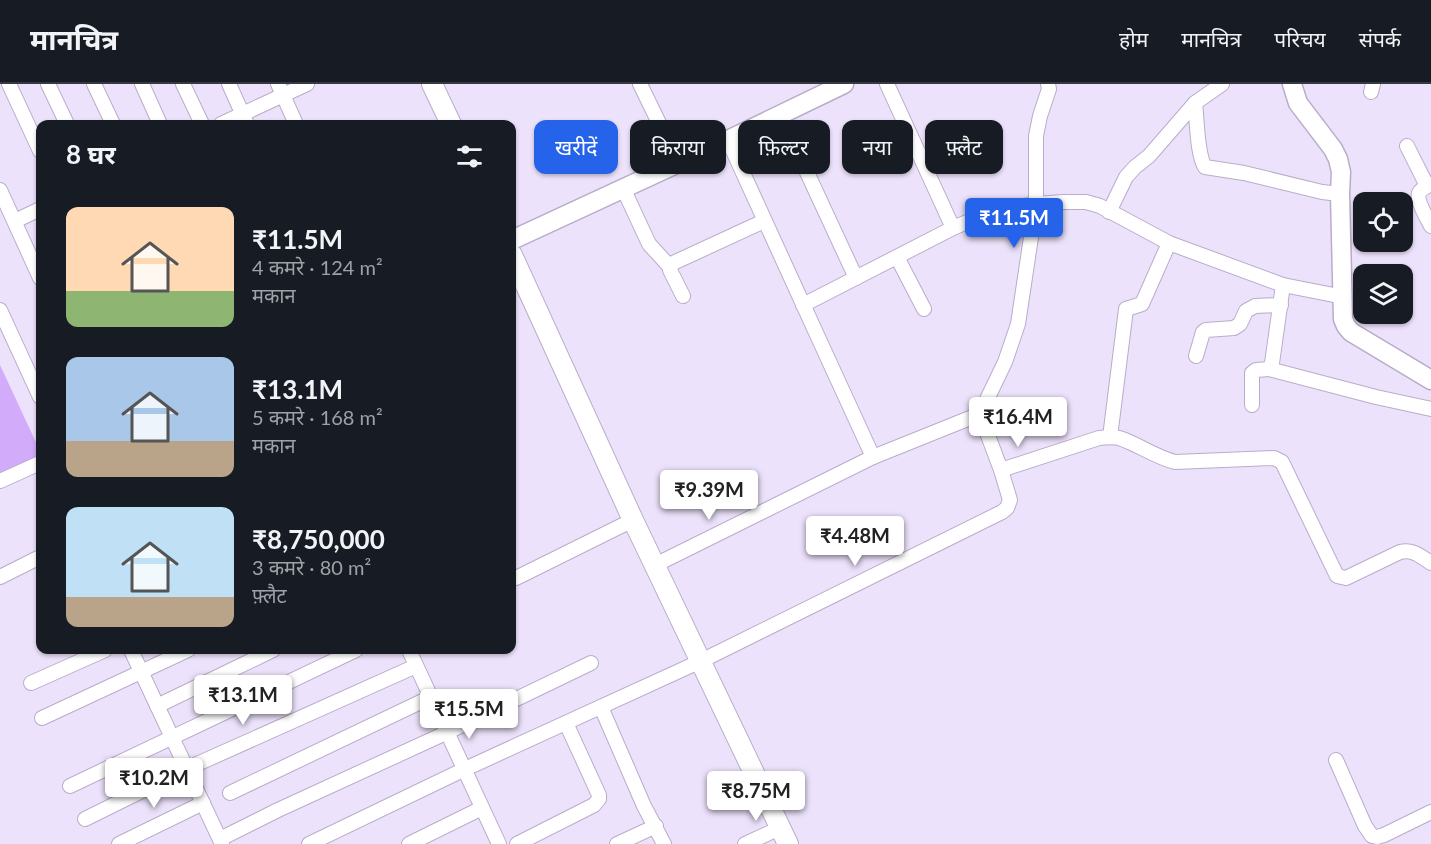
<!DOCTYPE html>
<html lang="hi">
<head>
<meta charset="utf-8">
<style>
  :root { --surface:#171b24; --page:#20242c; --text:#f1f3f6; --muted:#9ea1a6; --line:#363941; --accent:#2563eb }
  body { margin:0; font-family:Lato,"Noto Sans Devanagari",sans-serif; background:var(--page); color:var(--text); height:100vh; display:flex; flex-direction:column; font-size:22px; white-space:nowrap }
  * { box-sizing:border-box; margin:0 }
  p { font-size:20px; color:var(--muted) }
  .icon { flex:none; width:33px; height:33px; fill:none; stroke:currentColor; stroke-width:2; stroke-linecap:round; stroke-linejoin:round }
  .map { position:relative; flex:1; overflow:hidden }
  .side { position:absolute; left:36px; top:36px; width:480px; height:534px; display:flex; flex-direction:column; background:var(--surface); border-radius:12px; box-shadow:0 2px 4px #0004 }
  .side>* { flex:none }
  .top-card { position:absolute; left:534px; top:36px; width:570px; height:54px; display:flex; gap:12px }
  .tools { position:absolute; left:1353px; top:108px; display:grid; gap:12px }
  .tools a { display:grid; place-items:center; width:60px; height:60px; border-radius:12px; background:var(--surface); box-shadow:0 2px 4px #0004; font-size:30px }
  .price { position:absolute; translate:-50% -51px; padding:0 14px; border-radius:6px; background:#fff; color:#222; font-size:20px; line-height:39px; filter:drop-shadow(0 2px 3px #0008) }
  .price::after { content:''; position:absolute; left:50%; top:36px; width:18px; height:14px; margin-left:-9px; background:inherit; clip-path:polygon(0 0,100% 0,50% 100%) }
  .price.active { background:var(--accent); color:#fff }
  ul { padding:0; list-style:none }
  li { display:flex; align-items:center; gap:18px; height:150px; padding:0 30px }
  li span { display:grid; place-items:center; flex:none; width:168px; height:120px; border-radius:12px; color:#555 }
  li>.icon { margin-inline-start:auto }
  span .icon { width:72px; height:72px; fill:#fffc; stroke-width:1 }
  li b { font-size:26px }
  h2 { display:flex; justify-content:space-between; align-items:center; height:72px; padding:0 30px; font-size:26px }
  .tag { padding:0 21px; border-radius:12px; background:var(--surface); box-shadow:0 2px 4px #0004; font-size:21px; line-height:54px }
  .tag.active { background:var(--accent); color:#fff }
  header { display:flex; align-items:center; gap:36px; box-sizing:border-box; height:84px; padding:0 30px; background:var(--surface); border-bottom:2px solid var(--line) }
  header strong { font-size:28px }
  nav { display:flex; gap:33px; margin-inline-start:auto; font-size:21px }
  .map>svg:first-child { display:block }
</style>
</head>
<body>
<header>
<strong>मानचित्र</strong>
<nav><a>होम</a><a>मानचित्र</a><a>परिचय</a><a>संपर्क</a></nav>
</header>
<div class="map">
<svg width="1431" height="760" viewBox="0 0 1431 760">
  <rect width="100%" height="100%" fill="#ede2fb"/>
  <!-- water -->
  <path fill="#d3abfb" d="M 0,281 L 40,367 L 40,382 L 0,390 Z"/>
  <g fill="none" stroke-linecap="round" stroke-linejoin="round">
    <defs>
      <g id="minor">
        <path d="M 9,0 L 40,67"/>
        <path d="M 48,0 L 67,40"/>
        <path d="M 94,0 L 113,40"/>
        <path d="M 142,0 L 160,40"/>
        <path d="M 183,0 L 202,40"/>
        <path d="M 229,0 L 247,40"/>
        <path d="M 278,0 L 296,40"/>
        <path d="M 640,0 L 678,78"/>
        <path d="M 887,0 L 953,144"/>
        <path d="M 1371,8 L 1373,0"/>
        <path d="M 1195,19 C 1197,35 1197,71 1205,83 L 1244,89 L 1322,108 L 1340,110"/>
        <path d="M 780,30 L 856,194"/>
        <path d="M 221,40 L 307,0"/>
        <path d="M 728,56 L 823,264 L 873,373 L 980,330 L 1001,386 L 1099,354 C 1105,354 1112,352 1119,354 C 1138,360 1155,373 1175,378 L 1274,374 L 1282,378 L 1337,492 L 1346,494 L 1400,468 C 1413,465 1420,472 1431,479"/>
        <path d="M 1407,62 L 1427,102"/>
        <path d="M 1431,100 C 1427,102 1421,105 1419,109 C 1416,116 1428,136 1431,142"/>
        <path d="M 623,104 L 649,160 L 670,183"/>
        <path d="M 0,106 L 40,194"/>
        <path d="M 1109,128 L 1126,93 L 1135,83 L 1149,72 L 1195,19 L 1222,0"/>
        <path d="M 15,137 L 40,125"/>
        <path d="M 897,173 L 924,225"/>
        <path d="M 683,212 L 670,186 L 671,180 L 764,137"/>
        <path d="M 803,221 L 953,144 L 981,132 L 1012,124 L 1036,120 L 1064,118 L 1086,118 L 1100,122 L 1169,159 L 1283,201 L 1344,213"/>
        <path d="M 0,226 L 40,313"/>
        <path d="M 1196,272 L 1203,248 L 1206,246 L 1234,244 L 1240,240 L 1246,227 L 1255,222 L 1281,221"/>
        <path d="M 1269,285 L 1376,313 L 1431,325"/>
        <path d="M 1252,321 L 1252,289 L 1256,286 L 1269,285 L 1272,279 L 1283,201"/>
        <path d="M 980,330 L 1005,278 L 1018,240 L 1036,120 L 1036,52 L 1040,32 L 1049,5 L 1048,0"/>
        <path d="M 1110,353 L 1126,225 L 1142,220 L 1169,159"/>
        <path d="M 0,397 L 40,379"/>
        <path d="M 655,481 L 873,373"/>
        <path d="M 0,493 L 40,473"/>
        <path d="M 516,494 L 633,436"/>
        <path d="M 131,566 L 222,760"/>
        <path d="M 409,566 L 499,760"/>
        <path d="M 31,599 L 105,566"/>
        <path d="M 157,622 L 273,566"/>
        <path d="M 601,623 L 644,722 L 664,760"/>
        <path d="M 42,634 L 188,566"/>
        <path d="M 1336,676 L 1365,742 L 1372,752 L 1377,753 L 1384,751 L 1431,728"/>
        <path d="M 70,702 L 356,566"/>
        <path d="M 230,709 L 431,613"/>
        <path d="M 85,735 L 186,685 L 416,582"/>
        <path d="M 220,755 L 278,726 L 448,648 L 591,579"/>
        <path d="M 119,760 L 203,719"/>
        <path d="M 309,760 L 465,685 L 701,577 L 1002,428 L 1007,424 L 1010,416 L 1001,386"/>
        <path d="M 409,760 L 482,724"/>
        <path d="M 517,760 L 594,721 L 599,715 L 599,711 L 566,639"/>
        <path d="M 617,760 L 656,742"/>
        <path d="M 745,760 L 780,744"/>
      </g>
      <g id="tertiary">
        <path d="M 1292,0 L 1298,19 L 1333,65 L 1338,75 L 1341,88 L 1340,110 L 1343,235 L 1346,242 L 1351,248 L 1431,296"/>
        <path d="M 512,156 L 728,56 L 844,0"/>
      </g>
      <g id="secondary">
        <path d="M 432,0 L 451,40"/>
        <path d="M 512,171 L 633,436 L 788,760"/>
      </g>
    </defs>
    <!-- minor casing -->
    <use href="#minor" stroke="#baacc9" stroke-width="16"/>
    <!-- tertiary casing -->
    <use href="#tertiary" stroke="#baacc9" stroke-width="21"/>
    <!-- secondary casing -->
    <use href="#secondary" stroke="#baacc9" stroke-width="22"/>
    <!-- minor -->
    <use href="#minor" stroke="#fff" stroke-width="14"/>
    <!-- tertiary -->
    <use href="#tertiary" stroke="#fff" stroke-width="18"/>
    <!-- secondary -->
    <use href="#secondary" stroke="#fff" stroke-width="20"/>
  </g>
</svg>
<div class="tools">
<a><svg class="icon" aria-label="locate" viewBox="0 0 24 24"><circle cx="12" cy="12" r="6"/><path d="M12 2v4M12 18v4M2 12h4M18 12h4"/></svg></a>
<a><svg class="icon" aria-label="layers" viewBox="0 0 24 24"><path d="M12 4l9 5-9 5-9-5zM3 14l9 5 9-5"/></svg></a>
</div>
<b class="price active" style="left:1014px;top:165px">₹11.5M</b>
<b class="price" style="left:1018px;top:364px">₹16.4M</b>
<b class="price" style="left:709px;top:437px">₹9.39M</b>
<b class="price" style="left:855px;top:483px">₹4.48M</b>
<b class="price" style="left:243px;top:642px">₹13.1M</b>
<b class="price" style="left:469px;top:656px">₹15.5M</b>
<b class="price" style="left:154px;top:725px">₹10.2M</b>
<b class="price" style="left:756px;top:738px">₹8.75M</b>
<div class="top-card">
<a class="tag active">खरीदें</a>
<a class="tag">किराया</a>
<a class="tag">फ़िल्टर</a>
<a class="tag">नया</a>
<a class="tag">फ़्लैट</a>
</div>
<section class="side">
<h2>8 घर<svg class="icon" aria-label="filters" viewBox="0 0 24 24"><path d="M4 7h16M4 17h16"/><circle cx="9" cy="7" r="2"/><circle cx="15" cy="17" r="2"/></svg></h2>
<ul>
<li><span style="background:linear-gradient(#ffd9b3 70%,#8fb573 0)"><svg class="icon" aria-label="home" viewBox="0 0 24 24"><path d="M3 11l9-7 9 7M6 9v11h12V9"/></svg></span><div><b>₹11.5M</b><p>4 कमरे · 124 m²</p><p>मकान</p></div></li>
<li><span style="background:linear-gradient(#a9c7e8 70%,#b9a48a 0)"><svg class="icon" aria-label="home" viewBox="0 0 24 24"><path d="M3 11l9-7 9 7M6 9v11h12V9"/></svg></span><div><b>₹13.1M</b><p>5 कमरे · 168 m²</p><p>मकान</p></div></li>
<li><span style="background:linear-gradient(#bfe0f5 75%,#b9a48a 0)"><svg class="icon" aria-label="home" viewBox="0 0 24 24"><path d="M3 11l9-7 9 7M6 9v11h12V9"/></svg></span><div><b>₹8,750,000</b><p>3 कमरे · 80 m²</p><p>फ़्लैट</p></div></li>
</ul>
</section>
</div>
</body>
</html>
